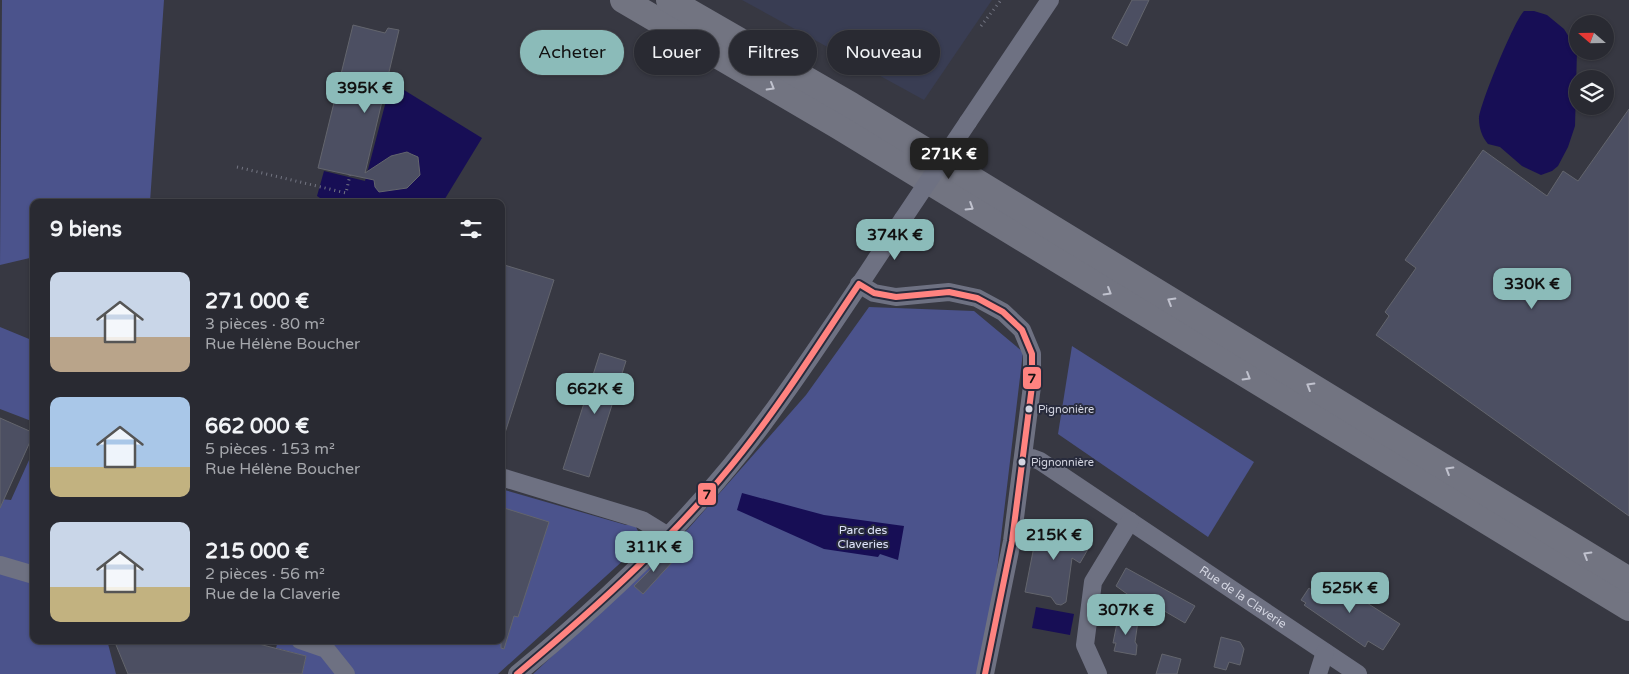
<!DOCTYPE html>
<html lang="fr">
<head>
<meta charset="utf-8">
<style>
  :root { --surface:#292a32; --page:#35363e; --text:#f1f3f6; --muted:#a5a7ac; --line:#45464d; --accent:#8bbbb9 }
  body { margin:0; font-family:"Varela Round",sans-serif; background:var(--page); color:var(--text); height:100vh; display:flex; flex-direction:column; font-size:19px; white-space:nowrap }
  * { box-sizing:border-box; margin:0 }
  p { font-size:16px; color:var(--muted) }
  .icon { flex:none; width:28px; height:28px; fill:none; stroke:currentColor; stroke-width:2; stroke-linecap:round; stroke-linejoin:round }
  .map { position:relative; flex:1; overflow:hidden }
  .drawer { position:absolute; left:30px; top:199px; width:475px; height:445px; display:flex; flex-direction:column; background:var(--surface); border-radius:10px; box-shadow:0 1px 4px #0004,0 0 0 1px var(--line) }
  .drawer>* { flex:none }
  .hud { position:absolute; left:520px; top:30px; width:475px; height:45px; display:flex; gap:10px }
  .needle { width:32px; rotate:290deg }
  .controls { position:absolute; left:1569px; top:15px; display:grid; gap:10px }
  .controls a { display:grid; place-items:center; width:45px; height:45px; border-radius:50%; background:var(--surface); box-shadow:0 1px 4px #0004,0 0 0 1px var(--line); font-size:25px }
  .price { position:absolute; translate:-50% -42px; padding:0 11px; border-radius:10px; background:var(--accent); color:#111; font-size:16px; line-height:32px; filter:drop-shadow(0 1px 2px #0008) }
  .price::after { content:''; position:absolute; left:50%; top:30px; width:15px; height:11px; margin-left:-8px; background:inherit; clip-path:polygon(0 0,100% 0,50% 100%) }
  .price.active { background:#222; color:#fff }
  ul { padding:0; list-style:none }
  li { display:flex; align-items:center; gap:15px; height:125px; padding:0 20px }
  li span { display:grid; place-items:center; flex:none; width:140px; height:100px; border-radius:10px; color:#555 }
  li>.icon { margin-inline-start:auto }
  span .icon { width:60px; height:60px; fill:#fffc; stroke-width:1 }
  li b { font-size:21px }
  h2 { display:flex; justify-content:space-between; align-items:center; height:60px; padding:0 20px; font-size:21px }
  .pill { padding:0 18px; border-radius:22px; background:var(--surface); box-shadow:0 1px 4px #0004,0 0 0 1px var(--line); font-size:18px; line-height:45px }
  .pill.active { background:var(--accent); color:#111 }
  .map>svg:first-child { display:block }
</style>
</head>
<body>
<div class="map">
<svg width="1629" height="674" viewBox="0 0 1629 674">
  <rect width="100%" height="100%" fill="#373842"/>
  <!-- built -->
  <path fill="#393d53" d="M 742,0 L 992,0 L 924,100 Z"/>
  <!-- green -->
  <g fill="#4b538c">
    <path d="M 2,0 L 164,0 L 150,202 L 34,202 L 34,257 L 0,265 Z"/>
    <path d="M 869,307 L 974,311 L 1023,352 L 996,579 L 979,674 L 533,674 L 688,529 L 806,395 Z"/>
    <path d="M 0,327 L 34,341 L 34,422 L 0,409 Z"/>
    <path d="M 1072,346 L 1254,462 L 1208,537 L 1058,434 Z"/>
    <path d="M 34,449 L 34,640 L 107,640 L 116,674 L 0,674 L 0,499 L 11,500 Z"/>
    <path d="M 501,489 L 626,525 L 635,525 L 640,535 L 638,547 L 498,674 L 353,674 L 318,640 L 501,640 Z"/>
    <path d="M 278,641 L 315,649 L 338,674 L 302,674 L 306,656 L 276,648 Z"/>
  </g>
  <!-- water -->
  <g fill="#170e55">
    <path d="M 1524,11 L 1534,11 L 1547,15 L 1564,29 L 1577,50 L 1575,126 L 1568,147 L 1558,166 L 1552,171 L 1541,175 L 1522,166 L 1500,147 L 1488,144 C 1482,137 1479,128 1479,119 C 1479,106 1515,19 1524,11 Z"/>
    <path d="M 391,82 L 482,138 L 443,202 L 326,202 L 317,196 L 324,171 L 365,181 Z"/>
    <path d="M 742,493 L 824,515 L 904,526 L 898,560 L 880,554 L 878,557 L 824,549 L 737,510 Z"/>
    <path d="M 1036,607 L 1074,614 L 1070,635 L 1032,628 Z"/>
  </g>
  <!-- building -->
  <g fill="#4c4f62" stroke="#63656d">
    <path d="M 1132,0 L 1149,0 L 1127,46 L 1112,38 Z"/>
    <path d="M 353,25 L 385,33 L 388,28 L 399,30 L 365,173 L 391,156 L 407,152 L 411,154 L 418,157 L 420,175 L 407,188 L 379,192 L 375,187 L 374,180 L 318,168 Z"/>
    <path d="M 1629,109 L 1629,516 L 1376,335 L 1389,316 L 1385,312 L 1416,268 L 1405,260 L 1483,150 L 1547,196 L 1563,171 L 1578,181 Z"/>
    <path d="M 501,264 L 554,280 L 504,436 L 501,436 Z"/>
    <path d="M 600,353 L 626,361 L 589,477 L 563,469 Z"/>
    <path d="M 0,418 L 34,433 L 0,508 Z"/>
    <path d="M 501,507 L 549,522 L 518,617 L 514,616 L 504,649 L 501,648 Z"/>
    <path d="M 1039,521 L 1060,526 L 1091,544 L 1080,563 L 1072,558 L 1066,602 L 1061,605 L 1056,604 L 1051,597 L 1025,592 Z"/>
    <path d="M 668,552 L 675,559 L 643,594 L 634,586 Z"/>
    <path d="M 1126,568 L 1195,606 L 1185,623 L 1142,598 L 1141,604 L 1116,586 Z"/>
    <path d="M 1323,575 L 1400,624 L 1383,650 L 1368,641 L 1365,647 L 1304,605 L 1306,603 L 1301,600 L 1309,588 L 1313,591 Z"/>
    <path d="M 1118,618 L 1138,621 L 1135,642 L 1137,645 L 1136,655 L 1114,651 L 1116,643 L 1113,643 Z"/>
    <path d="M 1221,637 L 1240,642 L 1244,649 L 1240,665 L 1229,662 L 1226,670 L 1214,667 Z"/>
    <path d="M 114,640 L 243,640 L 306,656 L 302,674 L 128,674 Z"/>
    <path d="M 1162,654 L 1181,659 L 1177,674 L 1156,674 Z"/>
  </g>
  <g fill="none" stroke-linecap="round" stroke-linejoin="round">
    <!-- path -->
    <g stroke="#747683" stroke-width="3" stroke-dasharray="1 4" stroke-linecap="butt">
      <path d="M 981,26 L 1001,0"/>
      <path d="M 237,167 L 346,193 L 350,175"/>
    </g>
    <!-- minor -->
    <g stroke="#6e7182" stroke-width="18">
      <path d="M 968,122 L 1050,0"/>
      <path d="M 859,284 L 874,293 L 896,297 L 949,292 L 977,298 L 1003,312 L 1022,330 L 1032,354 L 1032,386 L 1012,541 L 985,674"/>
      <path id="s1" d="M 1023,459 L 1032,458 L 1040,461 L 1358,674"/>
      <path d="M 501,477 L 642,520 L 668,536"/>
      <path d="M 0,565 L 34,575"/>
      <path d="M 300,640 L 326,649 L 346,674"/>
      <path d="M 517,674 C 610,598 698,514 769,416 C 816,352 859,285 903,219"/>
      <path d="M 1098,674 L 1085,645 L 1093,582 L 1130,521"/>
      <path d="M 1318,674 L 1325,652"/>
    </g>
    <!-- highway -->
    <g stroke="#727481" stroke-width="26">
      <path d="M 623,0 L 838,126 L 1629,608"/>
      <path d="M 669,0 L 851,105 L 1629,580"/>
    </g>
    <!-- minor-bridge -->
    <path stroke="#6e7182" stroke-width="18" d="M 903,219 L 968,122"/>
    <defs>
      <path id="bus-1" d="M 517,674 C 598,606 677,535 743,451 C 785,398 821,340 859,284 L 874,293 L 896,297 L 949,292 L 977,298 L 1003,312 L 1022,330 L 1032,354 L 1032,386 L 1012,541 L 985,674"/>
    </defs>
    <!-- bus-1 casing -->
    <use href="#bus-1" stroke="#282b3c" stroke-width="10"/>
    <!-- bus-1 -->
    <use href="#bus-1" stroke="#ff8380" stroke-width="6"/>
  </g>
  <!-- one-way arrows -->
  <defs><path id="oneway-chevron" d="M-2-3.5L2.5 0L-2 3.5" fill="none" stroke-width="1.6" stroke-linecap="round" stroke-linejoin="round" transform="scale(1.25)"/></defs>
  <g stroke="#c0c2ce">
    <use href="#oneway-chevron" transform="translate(771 87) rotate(30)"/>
    <use href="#oneway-chevron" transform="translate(970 207) rotate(32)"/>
    <use href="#oneway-chevron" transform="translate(1108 292) rotate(31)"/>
    <use href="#oneway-chevron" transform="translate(1171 301) rotate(-149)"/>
    <use href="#oneway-chevron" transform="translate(1247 377) rotate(31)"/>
    <use href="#oneway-chevron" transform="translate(1310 386) rotate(-149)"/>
    <use href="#oneway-chevron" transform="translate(1449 470) rotate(-149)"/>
    <use href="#oneway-chevron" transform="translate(1587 555) rotate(-149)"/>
  </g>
  <!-- markers -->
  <g fill="#d3d5e1" stroke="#282b3c" stroke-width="2">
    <circle cx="1029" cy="409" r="4.5"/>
    <circle cx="1022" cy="462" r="4.5"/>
  </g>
  <g text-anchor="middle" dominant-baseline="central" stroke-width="4" stroke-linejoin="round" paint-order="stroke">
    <!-- bus labels -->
    <g font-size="11" fill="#d3d5e1" stroke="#282b3c" text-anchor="start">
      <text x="1038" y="409">Pignonière</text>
      <text x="1031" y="462">Pignonnière</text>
    </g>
    <!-- park labels -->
    <g font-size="12" fill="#dce1f8" stroke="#282b3c">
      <text x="863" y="530">Parc des<tspan x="863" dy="14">Claveries</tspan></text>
    </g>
    <!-- street labels -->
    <g font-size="12" fill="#d3d5e1" stroke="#282b3c">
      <text stroke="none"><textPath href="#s1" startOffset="262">Rue de la Claverie</textPath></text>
    </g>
  </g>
  <g stroke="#282b3c" stroke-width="2">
    <rect x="1022" y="366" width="20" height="24" rx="5" fill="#ff8380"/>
    <rect x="697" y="482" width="20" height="24" rx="5" fill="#ff8380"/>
  </g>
  <g font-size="14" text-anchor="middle" font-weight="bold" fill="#111">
    <text x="1032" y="383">7</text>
    <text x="707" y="499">7</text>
  </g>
</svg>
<div class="controls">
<a><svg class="needle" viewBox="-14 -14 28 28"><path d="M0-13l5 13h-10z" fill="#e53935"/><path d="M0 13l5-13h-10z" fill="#a5a7ac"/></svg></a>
<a><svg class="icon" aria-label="layers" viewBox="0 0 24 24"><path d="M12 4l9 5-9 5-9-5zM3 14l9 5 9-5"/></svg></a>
</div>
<b class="price" style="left:365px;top:114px">395K €</b>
<b class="price active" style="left:949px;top:180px">271K €</b>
<b class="price" style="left:895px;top:261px">374K €</b>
<b class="price" style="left:1532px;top:310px">330K €</b>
<b class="price" style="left:595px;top:415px">662K €</b>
<b class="price" style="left:1054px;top:561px">215K €</b>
<b class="price" style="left:654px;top:573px">311K €</b>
<b class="price" style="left:1350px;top:614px">525K €</b>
<b class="price" style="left:1126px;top:636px">307K €</b>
<div class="hud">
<a class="pill active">Acheter</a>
<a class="pill">Louer</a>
<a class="pill">Filtres</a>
<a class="pill">Nouveau</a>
</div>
<section class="drawer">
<h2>9 biens<svg class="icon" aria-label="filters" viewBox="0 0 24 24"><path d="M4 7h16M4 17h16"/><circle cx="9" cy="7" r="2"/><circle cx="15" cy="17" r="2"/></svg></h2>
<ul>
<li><span style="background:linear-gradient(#c9d6e8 65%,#b9a48a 0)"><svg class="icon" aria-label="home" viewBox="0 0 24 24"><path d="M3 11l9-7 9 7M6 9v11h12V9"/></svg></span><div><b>271 000 €</b><p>3 pièces · 80 m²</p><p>Rue Hélène Boucher</p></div></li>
<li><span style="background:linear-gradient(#a9c7e8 70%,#c2b280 0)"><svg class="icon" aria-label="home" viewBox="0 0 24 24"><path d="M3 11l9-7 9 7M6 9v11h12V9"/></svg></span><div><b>662 000 €</b><p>5 pièces · 153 m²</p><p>Rue Hélène Boucher</p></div></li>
<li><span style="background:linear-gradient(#c9d6e8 65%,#c2b280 0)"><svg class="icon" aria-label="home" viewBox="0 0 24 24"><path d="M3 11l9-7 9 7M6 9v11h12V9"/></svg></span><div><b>215 000 €</b><p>2 pièces · 56 m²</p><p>Rue de la Claverie</p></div></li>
</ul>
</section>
</div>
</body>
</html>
